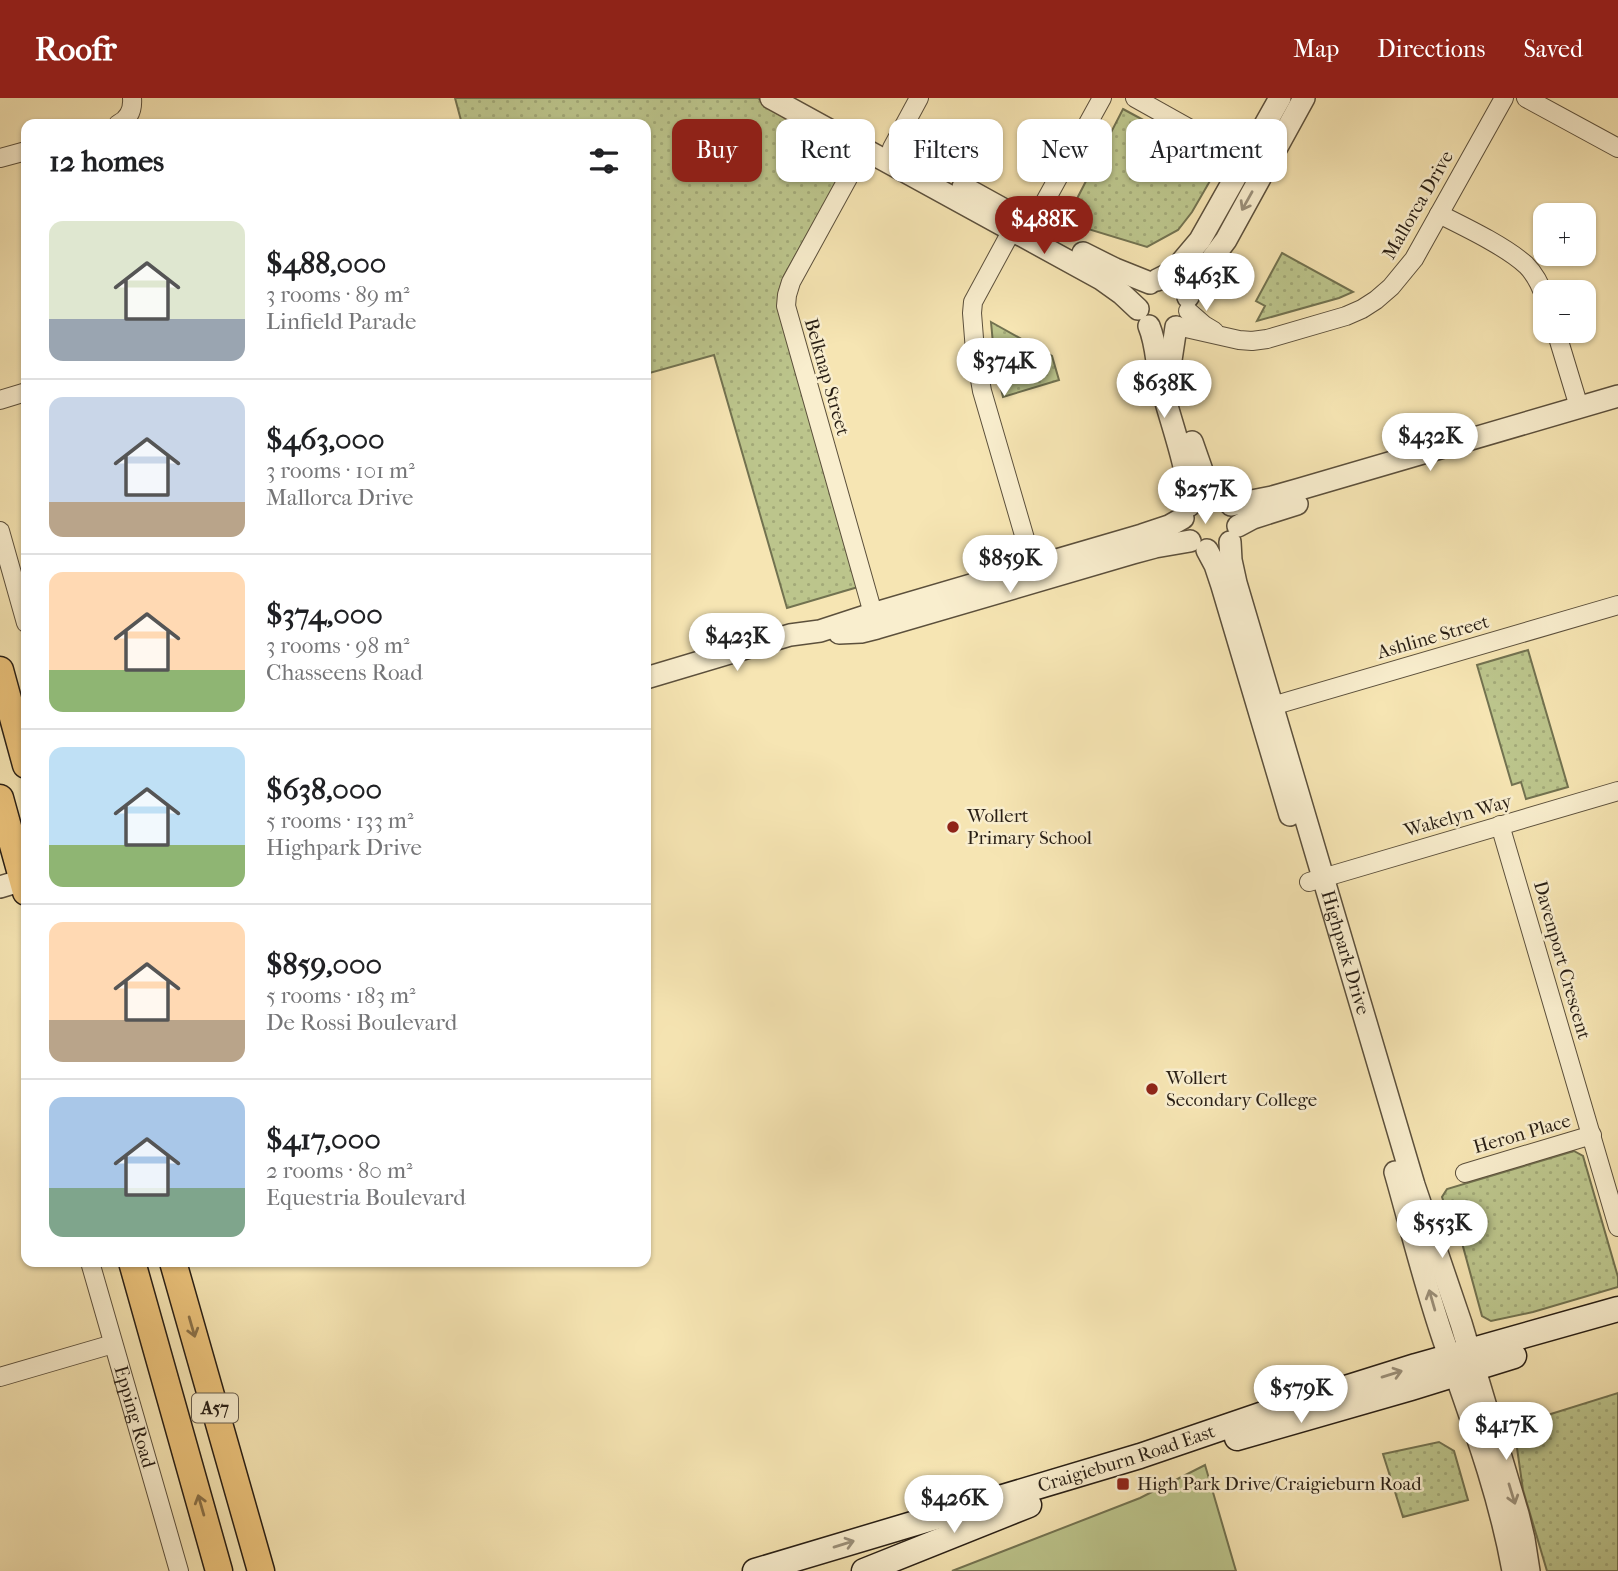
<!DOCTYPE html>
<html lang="en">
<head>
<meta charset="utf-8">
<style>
  :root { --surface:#fff; --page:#f6f6f6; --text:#202124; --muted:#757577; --line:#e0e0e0; --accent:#8f2418 }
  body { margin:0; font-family:"IM FELL French Canon",serif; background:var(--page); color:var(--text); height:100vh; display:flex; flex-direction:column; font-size:26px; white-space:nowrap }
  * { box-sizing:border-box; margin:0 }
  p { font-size:23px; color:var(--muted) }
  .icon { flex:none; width:38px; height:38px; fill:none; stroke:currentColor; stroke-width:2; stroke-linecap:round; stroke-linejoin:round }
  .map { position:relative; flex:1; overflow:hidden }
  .panel { position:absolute; left:21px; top:21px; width:630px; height:1148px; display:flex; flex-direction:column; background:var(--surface); border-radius:14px; box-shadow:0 2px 5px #0004 }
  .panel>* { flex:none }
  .hud { position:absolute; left:672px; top:21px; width:665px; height:63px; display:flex; gap:14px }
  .tools { position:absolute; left:1533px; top:105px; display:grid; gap:14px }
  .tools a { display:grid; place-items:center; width:63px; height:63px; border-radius:14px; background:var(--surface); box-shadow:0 2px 5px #0004; font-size:35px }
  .price { position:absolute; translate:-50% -60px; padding:0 16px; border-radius:24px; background:#fff; color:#222; font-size:23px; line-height:46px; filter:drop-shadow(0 2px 4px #0008) }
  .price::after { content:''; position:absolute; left:50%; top:42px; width:21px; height:16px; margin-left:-10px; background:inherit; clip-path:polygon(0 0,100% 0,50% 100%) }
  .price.on { background:var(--accent); color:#fff }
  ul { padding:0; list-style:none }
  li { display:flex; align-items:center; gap:21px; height:175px; padding:0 28px }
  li+li { border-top:2px solid var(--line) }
  li span { display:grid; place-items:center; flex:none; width:196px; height:140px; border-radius:14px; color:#555 }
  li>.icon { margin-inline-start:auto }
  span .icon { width:84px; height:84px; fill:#fffc; stroke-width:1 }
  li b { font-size:30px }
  h2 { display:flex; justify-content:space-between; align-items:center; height:84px; padding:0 28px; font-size:30px }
  .chip { padding:0 24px; border-radius:14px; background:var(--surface); box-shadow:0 2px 5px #0004; font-size:24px; line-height:63px }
  .chip.on { background:var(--accent); color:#fff }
  header { display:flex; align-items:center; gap:42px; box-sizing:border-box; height:98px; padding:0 35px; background:var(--accent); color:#fff }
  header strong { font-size:33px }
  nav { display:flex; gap:38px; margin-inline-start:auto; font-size:24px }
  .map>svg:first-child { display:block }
</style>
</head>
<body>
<header>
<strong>Roofr</strong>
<nav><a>Map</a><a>Directions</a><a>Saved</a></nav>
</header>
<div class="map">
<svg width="1618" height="1473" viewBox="0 0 1618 1473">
  <defs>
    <pattern id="park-dots" width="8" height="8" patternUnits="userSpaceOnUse" patternTransform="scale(1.75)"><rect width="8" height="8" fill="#bcc58c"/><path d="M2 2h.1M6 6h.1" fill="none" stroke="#a2a978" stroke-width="1.8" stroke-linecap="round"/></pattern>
  </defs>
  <rect width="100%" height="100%" fill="#f6e5b3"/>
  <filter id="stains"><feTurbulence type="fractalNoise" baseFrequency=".00286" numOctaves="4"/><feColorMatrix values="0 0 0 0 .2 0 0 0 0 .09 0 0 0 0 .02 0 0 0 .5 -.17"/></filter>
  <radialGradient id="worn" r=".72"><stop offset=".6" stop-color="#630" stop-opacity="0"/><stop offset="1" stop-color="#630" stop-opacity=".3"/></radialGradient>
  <!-- grass -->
  <path fill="#bcc58c" stroke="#727250" stroke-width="2" d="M 1205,1367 L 1236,1473 L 952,1473 L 1140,1400 Z"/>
  <!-- park -->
  <g fill="url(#park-dots)" stroke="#727250" stroke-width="2">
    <path d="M 455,0 L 758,0 L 847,66 L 784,178 L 779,193 L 779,208 L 858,489 L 787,510 L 714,257 L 646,276 L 646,26 L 462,26 Z"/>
    <path d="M 1123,11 L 1221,64 L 1192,114 L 1178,132 L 1147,149 L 1065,124 Z"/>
    <path d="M 1282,155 L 1353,194 L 1339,200 L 1257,223 L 1265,208 L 1256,203 Z"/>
    <path d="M 991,224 L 1052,258 L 1059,282 L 1003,299 L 995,267 Z"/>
    <path d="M 1528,552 L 1568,689 L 1526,701 L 1521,684 L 1512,687 L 1477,567 Z"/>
    <path d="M 1574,1053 L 1583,1058 L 1618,1179 L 1618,1189 L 1533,1214 L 1491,1223 L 1482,1218 L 1459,1134 L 1447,1114 L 1442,1099 L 1447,1091 Z"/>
    <path d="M 1618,1295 L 1618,1473 L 1547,1473 L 1523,1392 L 1516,1343 L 1522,1325 Z"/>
    <path d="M 1439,1344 L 1454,1353 L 1468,1402 L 1403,1419 L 1383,1356 Z"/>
  </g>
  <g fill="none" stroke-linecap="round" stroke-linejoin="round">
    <defs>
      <g id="minor">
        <path d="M 1135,0 L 1246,62"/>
        <path d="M 1526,0 L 1618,50"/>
        <path d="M 118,26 C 129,21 133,12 132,0"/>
        <path d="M 892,50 L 919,0"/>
        <path d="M 864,51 L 791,184 L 787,197 L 786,208 L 876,526"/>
        <path d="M 0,60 L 26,53"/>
        <path d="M 1439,116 C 1465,129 1505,148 1526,167 C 1535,176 1541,188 1545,200"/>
        <path d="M 1032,127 L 1102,0"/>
        <path d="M 1012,132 L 973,204 L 972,215 L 975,253 L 982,293 L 1033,468"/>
        <path d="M 1188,213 L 1204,227 L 1214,233"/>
        <path d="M 1177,228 L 1239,242 L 1252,243 L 1267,241 L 1346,218 L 1362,211 L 1376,202 L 1391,189 L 1414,161 L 1504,0"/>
        <path d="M 1556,233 L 1579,309"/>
        <path d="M 0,302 L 26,294"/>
        <path d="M 0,433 L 26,525"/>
        <path d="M 1262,611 L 1618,507"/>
        <path d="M 1500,727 L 1618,1129"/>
        <path d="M 1309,784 L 1618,693"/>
        <path d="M 1465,1075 L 1592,1037"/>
        <path id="s1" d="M 90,1164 L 179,1473"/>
        <path d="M 0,1279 L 113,1246"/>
      </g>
      <g id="tertiary">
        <path d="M 771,0 L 1101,181 L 1122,196 L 1138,211"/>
        <path d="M 963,89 L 1021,121"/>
        <path d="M 1083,155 L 1115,171 L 1150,185"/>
        <path d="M 1157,182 L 1173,174 L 1200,142 L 1280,0"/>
        <path d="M 1188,199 L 1199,178 L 1226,142 L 1304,0"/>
        <path d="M 1149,228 C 1157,247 1156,266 1161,286 C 1171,326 1187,365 1190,407"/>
        <path d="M 1176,229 L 1171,262 L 1176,289"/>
        <path d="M 1192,344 L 1206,384 L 1218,398"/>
        <path d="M 1231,407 L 1272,399 L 1300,391 L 1618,298"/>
        <path d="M 1238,428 L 1253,420 L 1297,406"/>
        <path id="s2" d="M 1230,444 L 1231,462 L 1236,485 L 1414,1087 L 1461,1225 L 1518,1416 L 1524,1441 L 1529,1473"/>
        <path d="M 1207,452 L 1215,467 L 1222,488 L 1290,717"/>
        <path d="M 839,535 L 861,534 L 877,530 L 1133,455 L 1155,449 L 1190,443"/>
        <path d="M 646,580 L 790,537 L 820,533 L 872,516 L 1142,437 L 1169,428 L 1183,420"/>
        <path d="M 0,789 L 23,782"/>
        <path d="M 1395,1074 C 1411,1130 1425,1188 1444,1243 C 1470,1318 1499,1394 1513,1473"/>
      </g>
      <g id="secondary">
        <path d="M 1237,1340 L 1411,1290 L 1514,1258"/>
        <path id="s3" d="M 755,1473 L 1140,1358 L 1266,1315 L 1416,1268 L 1618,1211"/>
        <path d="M 864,1473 L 1029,1407"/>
      </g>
      <g id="primary">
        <path d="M 0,572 L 26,667"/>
        <path d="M 0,700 L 26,794"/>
        <path d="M 132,1164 L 219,1473"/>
        <path d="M 173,1164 L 261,1473"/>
      </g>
    </defs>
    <!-- minor casing -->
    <use href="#minor" stroke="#5c503c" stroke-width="20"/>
    <!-- tertiary casing -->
    <use href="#tertiary" stroke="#5c503c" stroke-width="24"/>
    <!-- secondary casing -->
    <use href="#secondary" stroke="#281e14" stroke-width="27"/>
    <!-- primary casing -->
    <use href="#primary" stroke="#281e14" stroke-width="29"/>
    <!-- minor -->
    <use href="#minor" stroke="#f9eece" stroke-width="18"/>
    <!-- tertiary -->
    <use href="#tertiary" stroke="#f9eece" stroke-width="21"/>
    <!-- secondary -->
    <use href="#secondary" stroke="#f9eece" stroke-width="24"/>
    <!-- primary -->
    <use href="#primary" stroke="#ebc27a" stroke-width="26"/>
  </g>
  <!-- one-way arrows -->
  <defs><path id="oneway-shaft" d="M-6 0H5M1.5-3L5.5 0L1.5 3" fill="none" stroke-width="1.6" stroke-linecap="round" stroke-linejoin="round" transform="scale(1.75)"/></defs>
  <g stroke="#9b907a">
    <use href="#oneway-shaft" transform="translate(1247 103) rotate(119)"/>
    <use href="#oneway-shaft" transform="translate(1432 1202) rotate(-106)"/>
    <use href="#oneway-shaft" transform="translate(1392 1276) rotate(-17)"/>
    <use href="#oneway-shaft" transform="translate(1512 1396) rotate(73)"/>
    <use href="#oneway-shaft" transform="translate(844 1446) rotate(-17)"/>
  </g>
  <g stroke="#8a7047">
    <use href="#oneway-shaft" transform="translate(192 1229) rotate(74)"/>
    <use href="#oneway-shaft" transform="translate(201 1407) rotate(-106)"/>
  </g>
  <!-- markers -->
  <g fill="#8f2418" stroke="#f9eece" stroke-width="2.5">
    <circle cx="953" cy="729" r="7"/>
    <circle cx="1152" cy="991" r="7"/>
    <rect x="1116" y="1379" width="14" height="14" rx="3.5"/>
  </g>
  <g text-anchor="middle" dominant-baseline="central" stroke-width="5" stroke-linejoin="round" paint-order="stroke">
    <!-- shield labels -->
    <rect fill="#f9eece" stroke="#675c4c" stroke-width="2" x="192" y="1295.5" width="46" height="29" rx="5"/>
    <g font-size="18" font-weight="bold" fill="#281e14">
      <text x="215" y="1310">A57</text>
    </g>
    <!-- street labels -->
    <g font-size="19" fill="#281e14" stroke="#f9eece">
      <text transform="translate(1418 107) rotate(-60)">Mallorca Drive</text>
      <text transform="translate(827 279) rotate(74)">Belknap Street</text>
      <text transform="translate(1433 539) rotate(-16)">Ashline Street</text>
      <text transform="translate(1458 718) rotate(-16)">Wakelyn Way</text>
      <text stroke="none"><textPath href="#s2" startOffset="427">Highpark Drive</textPath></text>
      <text transform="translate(1562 862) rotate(74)">Davenport Crescent</text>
      <text transform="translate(1522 1036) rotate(-16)">Heron Place</text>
      <text stroke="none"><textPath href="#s1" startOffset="161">Epping Road</textPath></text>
      <text stroke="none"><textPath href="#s3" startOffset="388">Craigieburn Road East</textPath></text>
    </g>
    <!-- poi labels -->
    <g font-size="19" fill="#281e14" stroke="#f9eece" text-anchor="start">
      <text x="967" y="718">Wollert<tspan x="967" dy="22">Primary School</tspan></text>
      <text x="1166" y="980">Wollert<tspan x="1166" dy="22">Secondary College</tspan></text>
      <text x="1137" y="1386">High Park Drive/Craigieburn Road</text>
    </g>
  </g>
  <rect width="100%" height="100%" filter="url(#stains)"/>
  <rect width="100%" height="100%" fill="url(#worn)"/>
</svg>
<div class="tools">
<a>+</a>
<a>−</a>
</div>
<b class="price on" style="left:1044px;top:158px">$488K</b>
<b class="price" style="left:1206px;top:215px">$463K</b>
<b class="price" style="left:1004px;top:300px">$374K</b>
<b class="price" style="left:1164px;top:322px">$638K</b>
<b class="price" style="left:1430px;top:375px">$432K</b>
<b class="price" style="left:1205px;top:428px">$257K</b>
<b class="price" style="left:1010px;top:497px">$859K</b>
<b class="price" style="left:737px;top:575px">$423K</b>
<b class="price" style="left:1442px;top:1162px">$553K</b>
<b class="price" style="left:1301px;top:1327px">$579K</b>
<b class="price" style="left:1506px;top:1364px">$417K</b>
<b class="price" style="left:954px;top:1437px">$426K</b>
<div class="hud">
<a class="chip on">Buy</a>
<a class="chip">Rent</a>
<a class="chip">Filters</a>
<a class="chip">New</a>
<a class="chip">Apartment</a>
</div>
<section class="panel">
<h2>12 homes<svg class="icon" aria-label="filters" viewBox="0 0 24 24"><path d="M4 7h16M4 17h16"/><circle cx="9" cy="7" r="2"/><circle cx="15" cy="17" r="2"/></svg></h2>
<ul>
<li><span style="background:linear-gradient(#dfe7d0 70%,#9aa5b1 0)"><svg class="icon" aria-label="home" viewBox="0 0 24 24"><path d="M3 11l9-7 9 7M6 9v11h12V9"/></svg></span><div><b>$488,000</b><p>3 rooms · 89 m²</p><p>Linfield Parade</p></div></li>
<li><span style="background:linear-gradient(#c9d6e8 75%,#b9a48a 0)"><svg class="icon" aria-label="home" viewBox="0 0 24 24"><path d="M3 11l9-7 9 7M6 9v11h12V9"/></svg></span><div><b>$463,000</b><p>3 rooms · 101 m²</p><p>Mallorca Drive</p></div></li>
<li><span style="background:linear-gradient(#ffd9b3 70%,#8fb573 0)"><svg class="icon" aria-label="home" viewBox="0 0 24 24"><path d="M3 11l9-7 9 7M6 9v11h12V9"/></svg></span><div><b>$374,000</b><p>3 rooms · 98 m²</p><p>Chasseens Road</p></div></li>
<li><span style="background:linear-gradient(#bfe0f5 70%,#8fb573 0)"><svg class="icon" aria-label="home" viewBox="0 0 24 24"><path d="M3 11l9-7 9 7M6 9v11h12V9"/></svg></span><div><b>$638,000</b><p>5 rooms · 133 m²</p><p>Highpark Drive</p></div></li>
<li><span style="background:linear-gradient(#ffd9b3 70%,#b9a48a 0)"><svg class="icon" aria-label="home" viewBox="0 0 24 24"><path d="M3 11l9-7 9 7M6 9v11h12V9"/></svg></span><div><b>$859,000</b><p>5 rooms · 183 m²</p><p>De Rossi Boulevard</p></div></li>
<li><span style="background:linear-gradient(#a9c7e8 65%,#7fa58c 0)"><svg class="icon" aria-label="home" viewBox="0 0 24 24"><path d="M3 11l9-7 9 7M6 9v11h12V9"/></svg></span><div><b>$417,000</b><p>2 rooms · 80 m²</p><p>Equestria Boulevard</p></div></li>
</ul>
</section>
</div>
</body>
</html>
